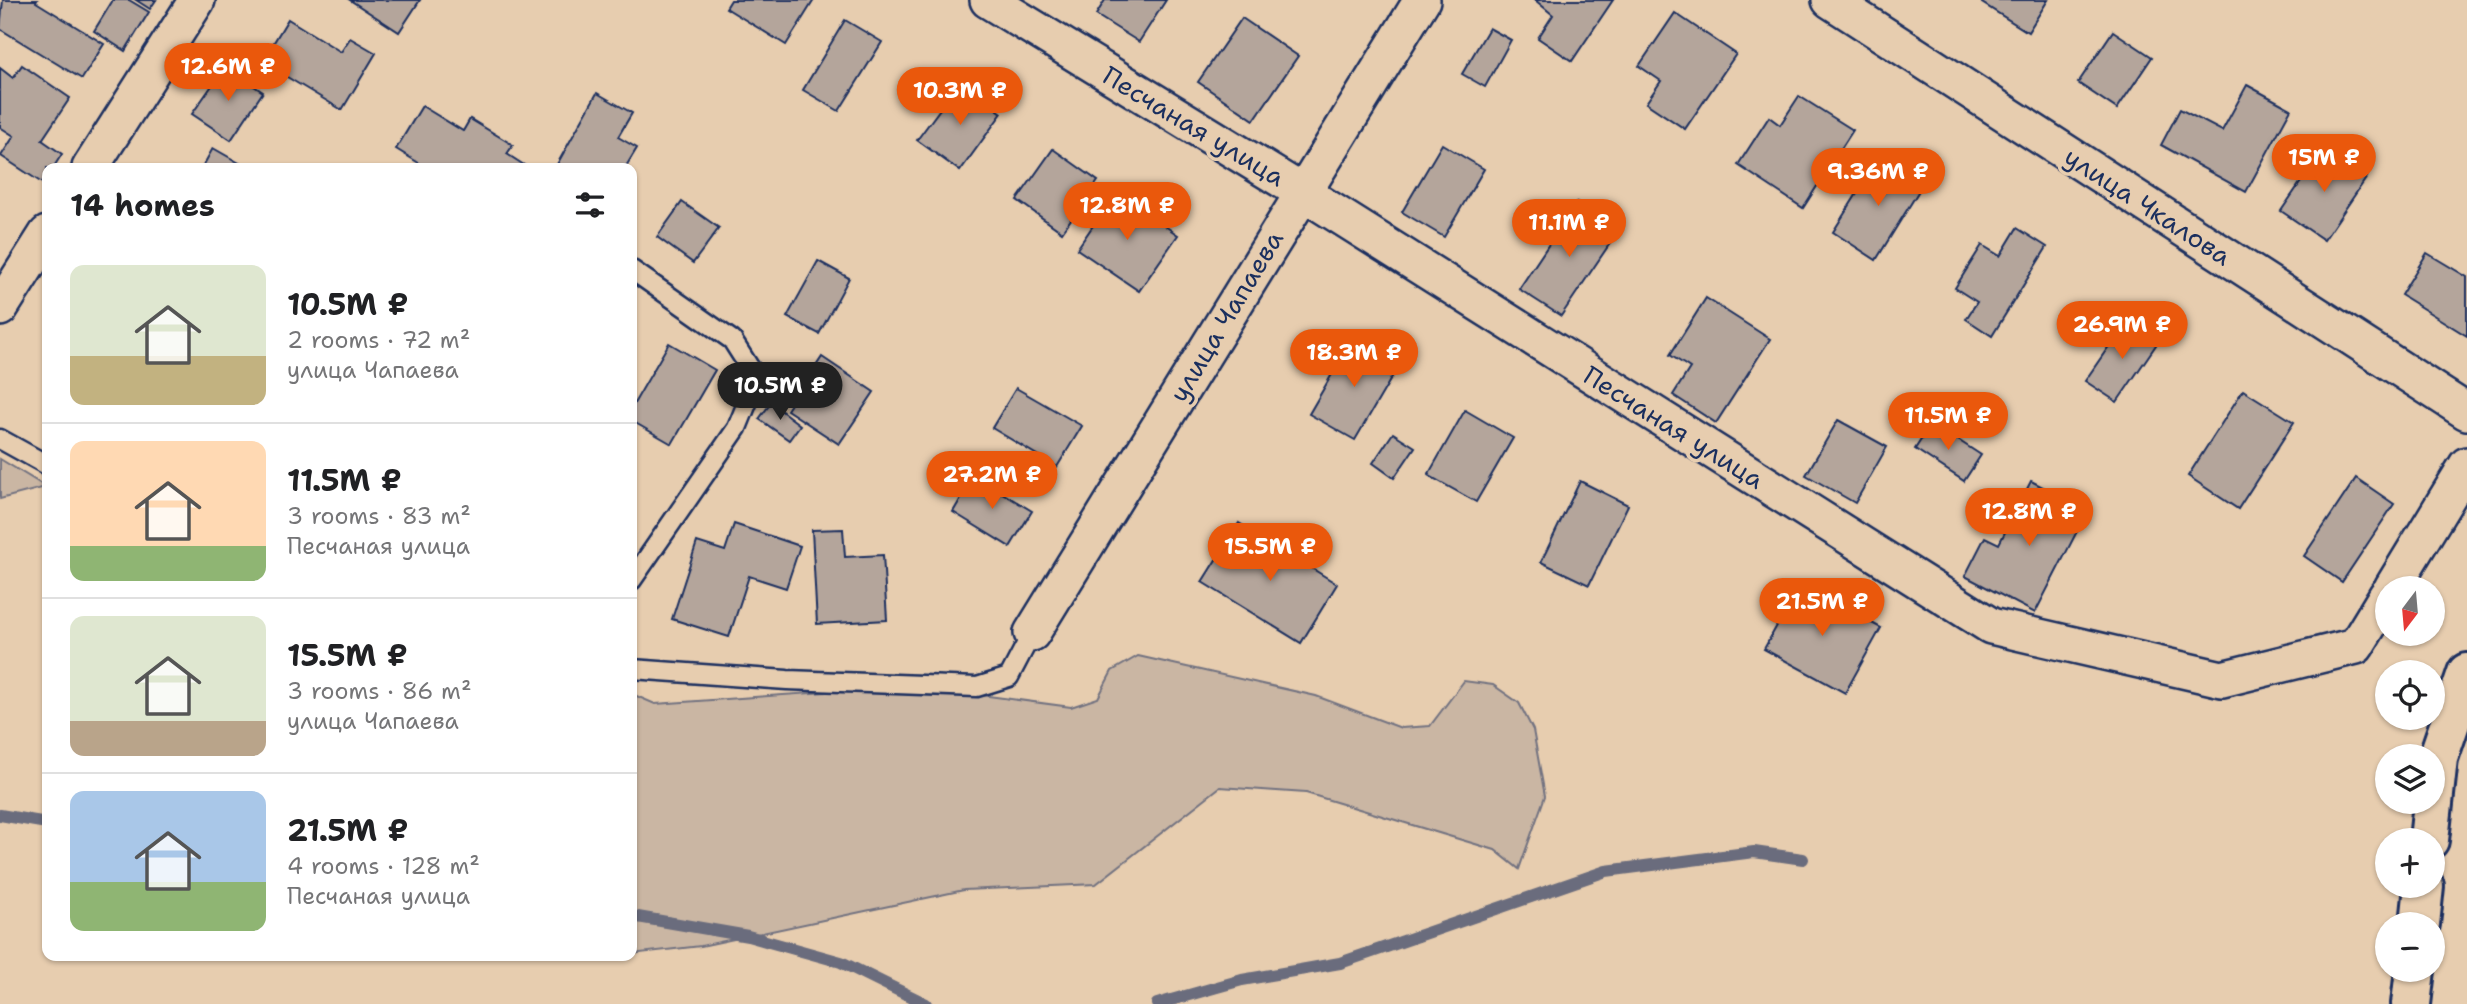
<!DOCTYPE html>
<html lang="en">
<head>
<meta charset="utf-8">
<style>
  :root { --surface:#fff; --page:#f6f6f6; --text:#202124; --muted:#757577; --line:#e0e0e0; --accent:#ea580c }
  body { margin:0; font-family:"Shantell Sans",sans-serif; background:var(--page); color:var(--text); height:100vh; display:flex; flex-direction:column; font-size:26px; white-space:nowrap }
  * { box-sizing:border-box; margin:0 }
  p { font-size:23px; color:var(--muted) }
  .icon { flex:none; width:38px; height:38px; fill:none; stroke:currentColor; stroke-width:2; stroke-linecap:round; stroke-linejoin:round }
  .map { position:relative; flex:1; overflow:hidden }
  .details { position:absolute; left:42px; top:163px; width:595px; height:798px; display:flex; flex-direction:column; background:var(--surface); border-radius:14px; box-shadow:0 2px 5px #0004 }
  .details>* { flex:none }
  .needle { width:46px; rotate:196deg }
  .controls { position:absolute; left:2375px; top:576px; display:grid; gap:14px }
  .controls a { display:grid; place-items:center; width:70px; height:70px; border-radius:50%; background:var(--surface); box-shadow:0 2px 5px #0004; font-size:35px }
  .price { position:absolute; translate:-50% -60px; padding:0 16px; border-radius:24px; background:var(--accent); color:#fff; font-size:23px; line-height:46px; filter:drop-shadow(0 2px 4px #0008) }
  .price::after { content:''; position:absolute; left:50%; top:42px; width:21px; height:16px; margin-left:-10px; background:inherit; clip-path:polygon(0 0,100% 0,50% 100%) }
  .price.on { background:#222; color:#fff }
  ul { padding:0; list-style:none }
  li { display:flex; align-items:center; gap:21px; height:175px; padding:0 28px }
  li+li { border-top:2px solid var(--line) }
  li span { display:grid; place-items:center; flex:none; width:196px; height:140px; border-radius:14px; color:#555 }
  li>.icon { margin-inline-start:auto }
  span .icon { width:84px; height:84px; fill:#fffc; stroke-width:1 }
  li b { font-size:30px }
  h2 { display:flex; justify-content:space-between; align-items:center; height:84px; padding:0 28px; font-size:30px }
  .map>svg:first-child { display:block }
</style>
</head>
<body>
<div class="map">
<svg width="2467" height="1004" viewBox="0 0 2467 1004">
  <rect width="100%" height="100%" fill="#e7cdaf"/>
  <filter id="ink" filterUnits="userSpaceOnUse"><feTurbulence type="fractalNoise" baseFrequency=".0143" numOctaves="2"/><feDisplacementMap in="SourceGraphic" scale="14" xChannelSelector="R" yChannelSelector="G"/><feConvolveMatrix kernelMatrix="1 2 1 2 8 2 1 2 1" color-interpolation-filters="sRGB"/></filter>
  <g filter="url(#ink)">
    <!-- green -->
    <g fill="#cab6a3" stroke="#727280" stroke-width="2">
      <path d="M 0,459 L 46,487 L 0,499 Z"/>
      <path d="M 1138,656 L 1316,696 L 1401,728 L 1430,726 L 1464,681 L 1493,685 L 1519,703 L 1533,730 L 1545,796 L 1519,869 L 1495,850 L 1306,793 L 1220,787 L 1096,884 L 964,890 L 701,946 L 632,954 L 632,694 L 655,704 L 913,686 L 1071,707 L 1098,698 L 1112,671 Z"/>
    </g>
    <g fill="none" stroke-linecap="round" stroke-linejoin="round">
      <!-- stream -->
      <g stroke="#6a6c7d" stroke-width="12">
        <path d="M 0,815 L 47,823"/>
        <path d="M 632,916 L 748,936 L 841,962 L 926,1004"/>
        <path d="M 1157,1004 L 1242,980 L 1340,963 L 1606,871 L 1754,852 L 1803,859"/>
      </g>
    </g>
    <!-- building -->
    <g fill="#b4a59b" stroke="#1b2f5e" stroke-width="2">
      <path d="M 3,0 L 37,0 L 36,2 L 104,44 L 82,79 L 0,29 Z"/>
      <path d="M 113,0 L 129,0 L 149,12 L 125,51 L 94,31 Z"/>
      <path d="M 136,0 L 156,0 L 150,9 Z"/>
      <path d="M 350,0 L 420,0 L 399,32 Z"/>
      <path d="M 731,0 L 814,0 L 786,45 L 726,8 Z"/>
      <path d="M 1105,0 L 1166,0 L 1139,42 L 1096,15 Z"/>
      <path d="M 1535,0 L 1613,0 L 1572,61 L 1538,38 L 1553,15 Z"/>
      <path d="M 1983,0 L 2048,0 L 2028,32 L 1982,3 Z"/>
      <path d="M 1675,13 L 1736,54 L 1685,129 L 1646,103 L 1661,81 L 1639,66 Z"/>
      <path d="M 1242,18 L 1298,56 L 1254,120 L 1198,82 Z"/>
      <path d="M 288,19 L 341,52 L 350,38 L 376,53 L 342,110 L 262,62 Z"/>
      <path d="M 845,20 L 882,42 L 839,111 L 803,90 Z"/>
      <path d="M 1489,28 L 1511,40 L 1485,87 L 1462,74 Z"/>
      <path d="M 2113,31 L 2152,57 L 2117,109 L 2078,83 Z"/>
      <path d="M 22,65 L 70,98 L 42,140 L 62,154 L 53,168 L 47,168 L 47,176 L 42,183 L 1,156 L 14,136 L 0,127 L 0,68 L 13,78 Z"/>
      <path d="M 225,67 L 263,92 L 231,140 L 192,114 Z"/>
      <path d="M 960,82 L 1002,113 L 960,171 L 917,140 Z"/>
      <path d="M 2247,85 L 2291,109 L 2246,192 L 2161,145 L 2180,109 L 2222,131 Z"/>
      <path d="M 597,93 L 632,113 L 618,137 L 637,148 L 625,168 L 555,168 Z"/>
      <path d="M 1799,96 L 1853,130 L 1803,208 L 1738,165 L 1769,117 L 1780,125 Z"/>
      <path d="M 422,106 L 463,131 L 470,119 L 513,145 L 507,154 L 524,165 L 522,168 L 427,168 L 396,149 Z"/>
      <path d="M 1442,144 L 1484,169 L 1444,237 L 1402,212 Z"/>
      <path d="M 213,148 L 248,168 L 202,168 Z"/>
      <path d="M 2324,148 L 2367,177 L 2324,240 L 2281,211 Z"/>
      <path d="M 1053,149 L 1098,181 L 1062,232 L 1017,200 Z"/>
      <path d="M 1880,157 L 1923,184 L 1876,260 L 1833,232 Z"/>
      <path d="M 1116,192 L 1178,235 L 1139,291 L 1077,249 Z"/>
      <path d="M 682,202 L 719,228 L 693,263 L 657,237 Z"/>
      <path d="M 1577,202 L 1619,230 L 1561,316 L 1519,289 Z"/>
      <path d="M 2017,228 L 2047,247 L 1992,336 L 1966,319 L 1977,302 L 1955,288 L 1982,245 L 2000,256 Z"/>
      <path d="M 2427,253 L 2467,277 L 2467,336 L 2401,295 Z"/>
      <path d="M 818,261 L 849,278 L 819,334 L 787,317 Z"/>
      <path d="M 1706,298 L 1770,339 L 1716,423 L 1673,395 L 1690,368 L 1670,355 Z"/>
      <path d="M 2127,320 L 2158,342 L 2117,402 L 2085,381 Z"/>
      <path d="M 1353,338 L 1399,365 L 1355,440 L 1309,414 Z"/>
      <path d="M 669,343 L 715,370 L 672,444 L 632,421 L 632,407 Z"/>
      <path d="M 822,357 L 874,392 L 839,444 L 787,410 Z"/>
      <path d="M 1016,388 L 1082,426 L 1057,467 L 992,428 Z"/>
      <path d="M 2243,390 L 2294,422 L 2238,509 L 2188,476 Z"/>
      <path d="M 771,403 L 800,425 L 789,440 L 759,419 Z"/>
      <path d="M 1465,410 L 1513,438 L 1476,502 L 1428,475 Z"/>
      <path d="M 1838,420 L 1887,447 L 1855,503 L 1806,475 Z"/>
      <path d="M 1932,423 L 1981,455 L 1964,481 L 1915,449 Z"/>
      <path d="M 1393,433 L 1415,447 L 1394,478 L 1373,463 Z"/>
      <path d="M 974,476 L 1032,511 L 1010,547 L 953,512 Z"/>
      <path d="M 2356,478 L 2394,504 L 2342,582 L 2304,556 Z"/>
      <path d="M 1580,481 L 1628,505 L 1589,585 L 1541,562 Z"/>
      <path d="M 2031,481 L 2088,510 L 2035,613 L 1965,576 L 1985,537 L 1999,544 Z"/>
      <path d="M 1239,523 L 1337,584 L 1301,643 L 1202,582 Z"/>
      <path d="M 734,524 L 800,546 L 786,588 L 749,576 L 729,637 L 672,619 L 697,542 L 725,551 Z"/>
      <path d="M 843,529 L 845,557 L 883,555 L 887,620 L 817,624 L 812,530 Z"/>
      <path d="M 1800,584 L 1881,628 L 1845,693 L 1764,649 Z"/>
    </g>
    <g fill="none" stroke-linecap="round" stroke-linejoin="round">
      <defs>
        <g id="service">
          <path d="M 632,270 L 732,340 L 753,373 L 752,391 L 737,428 L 632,580"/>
          <path d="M 0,439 L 47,465"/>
          <path d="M 632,669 L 787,680 L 977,687 L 1009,677 L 1032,633"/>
        </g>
        <g id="minor">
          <path d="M 988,0 L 1302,192 L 1991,626 L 2222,679 L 2356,646 L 2387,595"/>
          <path d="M 1830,0 L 2467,412"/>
          <path d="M 90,168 L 197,0"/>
          <path d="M 0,308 L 47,234"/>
          <path d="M 2392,588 L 2467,465"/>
          <path d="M 1032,633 L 1422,0"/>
        </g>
        <g id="tertiary">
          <path d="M 2429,840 L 2438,758 L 2467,673"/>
          <path d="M 2420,924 L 2424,886"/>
          <path d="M 2411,1004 L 2415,970"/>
        </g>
      </defs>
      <!-- service casing -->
      <use href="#service" stroke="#1b2f5e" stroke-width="23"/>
      <!-- minor casing -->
      <use href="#minor" stroke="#1b2f5e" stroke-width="40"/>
      <!-- tertiary casing -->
      <use href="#tertiary" stroke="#1b2f5e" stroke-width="44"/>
      <!-- service -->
      <use href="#service" stroke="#e7cdaf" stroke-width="18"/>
      <!-- minor -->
      <use href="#minor" stroke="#e7cdaf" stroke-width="35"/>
      <!-- tertiary -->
      <use href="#tertiary" stroke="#e7cdaf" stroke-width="38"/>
    </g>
  </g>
  <g text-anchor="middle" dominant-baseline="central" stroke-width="7" stroke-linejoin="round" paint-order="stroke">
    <!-- street labels -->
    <g font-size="26" fill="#1b2f5e" stroke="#e7cdaf">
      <text transform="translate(1194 126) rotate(31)">Песчаная улица</text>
      <text transform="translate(2148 206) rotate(33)">улица Чкалова</text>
      <text transform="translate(1226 316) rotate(-59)">улица Чапаева</text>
      <text transform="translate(1674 427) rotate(32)">Песчаная улица</text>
    </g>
  </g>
</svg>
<div class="controls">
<a><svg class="needle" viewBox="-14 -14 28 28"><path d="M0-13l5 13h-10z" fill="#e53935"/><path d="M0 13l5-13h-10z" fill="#757577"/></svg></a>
<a><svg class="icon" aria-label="locate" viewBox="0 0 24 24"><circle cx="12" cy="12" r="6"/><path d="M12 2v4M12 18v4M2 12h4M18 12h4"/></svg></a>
<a><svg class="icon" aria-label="layers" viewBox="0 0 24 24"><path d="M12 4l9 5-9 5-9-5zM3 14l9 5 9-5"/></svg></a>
<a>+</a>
<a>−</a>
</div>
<b class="price" style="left:228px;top:103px">12.6M ₽</b>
<b class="price" style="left:960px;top:127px">10.3M ₽</b>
<b class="price" style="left:2324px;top:194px">15M ₽</b>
<b class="price" style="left:1878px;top:208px">9.36M ₽</b>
<b class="price" style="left:1127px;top:242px">12.8M ₽</b>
<b class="price" style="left:1569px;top:259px">11.1M ₽</b>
<b class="price" style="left:2122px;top:361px">26.9M ₽</b>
<b class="price" style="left:1354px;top:389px">18.3M ₽</b>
<b class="price on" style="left:780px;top:422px">10.5M ₽</b>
<b class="price" style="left:1948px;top:452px">11.5M ₽</b>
<b class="price" style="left:992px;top:511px">27.2M ₽</b>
<b class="price" style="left:2029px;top:548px">12.8M ₽</b>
<b class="price" style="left:1270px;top:583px">15.5M ₽</b>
<b class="price" style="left:1822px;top:638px">21.5M ₽</b>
<section class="details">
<h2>14 homes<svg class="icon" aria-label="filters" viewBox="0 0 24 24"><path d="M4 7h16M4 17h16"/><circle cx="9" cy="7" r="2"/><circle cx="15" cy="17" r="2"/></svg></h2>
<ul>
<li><span style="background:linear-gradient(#dfe7d0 65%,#c2b280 0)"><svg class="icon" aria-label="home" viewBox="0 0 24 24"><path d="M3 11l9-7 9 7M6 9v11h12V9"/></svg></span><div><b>10.5M ₽</b><p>2 rooms · 72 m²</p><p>улица Чапаева</p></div></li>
<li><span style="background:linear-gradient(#ffd9b3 75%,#8fb573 0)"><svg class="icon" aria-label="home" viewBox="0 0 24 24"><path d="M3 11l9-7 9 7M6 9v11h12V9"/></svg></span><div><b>11.5M ₽</b><p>3 rooms · 83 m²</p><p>Песчаная улица</p></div></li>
<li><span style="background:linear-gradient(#dfe7d0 75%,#b9a48a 0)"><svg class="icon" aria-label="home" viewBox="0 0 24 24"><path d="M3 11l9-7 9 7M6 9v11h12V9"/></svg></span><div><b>15.5M ₽</b><p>3 rooms · 86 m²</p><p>улица Чапаева</p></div></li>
<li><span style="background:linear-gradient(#a9c7e8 65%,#8fb573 0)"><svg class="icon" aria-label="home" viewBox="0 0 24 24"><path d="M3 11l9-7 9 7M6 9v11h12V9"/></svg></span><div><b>21.5M ₽</b><p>4 rooms · 128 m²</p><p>Песчаная улица</p></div></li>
</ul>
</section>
</div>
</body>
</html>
